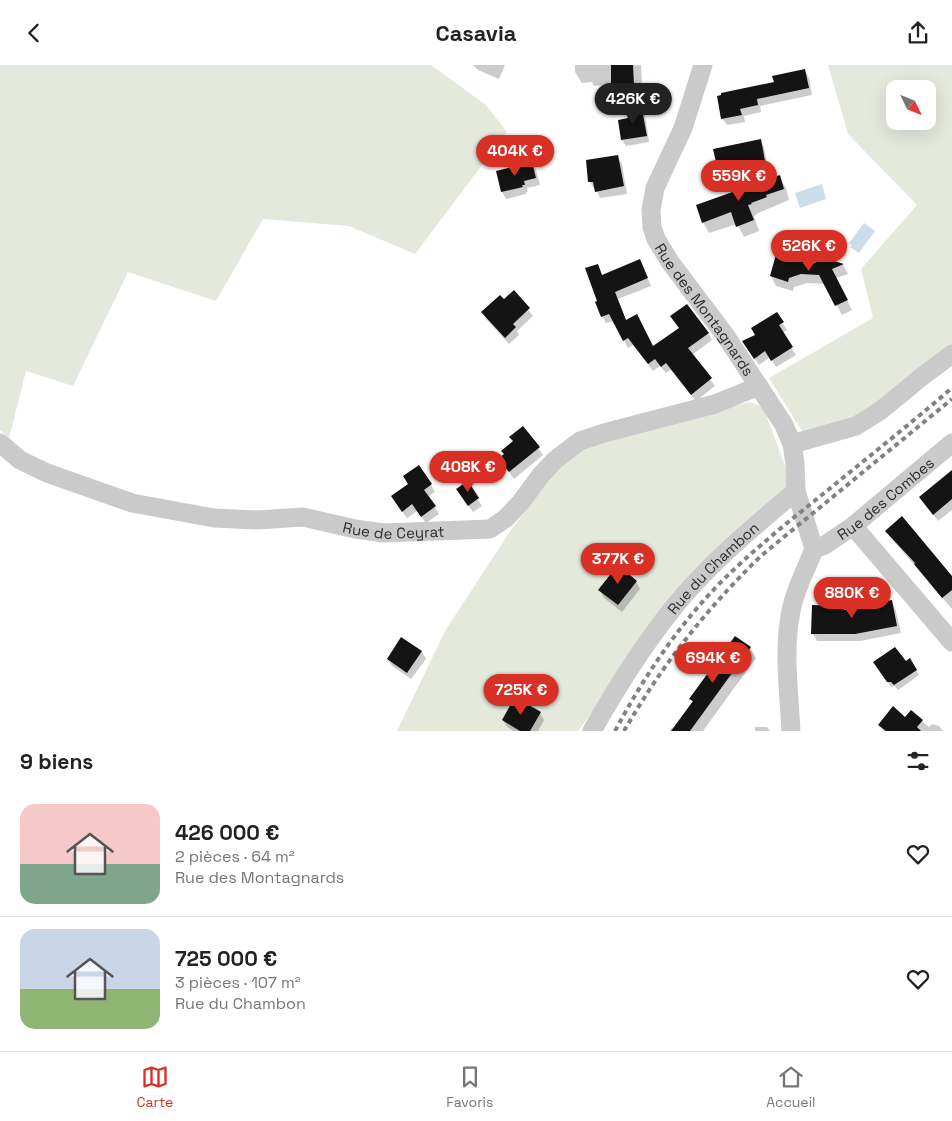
<!DOCTYPE html>
<html lang="fr">
<head>
<meta charset="utf-8">
<style>
  :root { --surface:#fff; --page:#f2f2f2; --text:#222; --muted:#767676; --line:#e0e0e0; --accent:#d93025 }
  body { margin:0; font-family:"Space Grotesk",sans-serif; background:var(--page); color:var(--text); height:100vh; display:flex; flex-direction:column; font-size:19px; white-space:nowrap }
  * { box-sizing:border-box; margin:0 }
  p { font-size:16px; color:var(--muted) }
  .icon { flex:none; width:28px; height:28px; fill:none; stroke:currentColor; stroke-width:2; stroke-linecap:round; stroke-linejoin:round }
  .map { position:relative; height:666px; overflow:hidden }
  .details { display:flex; flex-direction:column; background:var(--surface); flex:1 }
  .details>* { flex:none }
  .needle { width:32px; rotate:133deg }
  .buttons { position:absolute; left:886px; top:15px; display:grid; gap:10px }
  .buttons a { display:grid; place-items:center; width:50px; height:50px; border-radius:10px; background:var(--surface); box-shadow:0 5px 20px #0002; font-size:25px }
  .price { position:absolute; translate:-50% -42px; padding:0 11px; border-radius:18px; background:var(--accent); color:#fff; font-size:16px; line-height:32px; filter:drop-shadow(0 1px 2px #0008) }
  .price::after { content:''; position:absolute; left:50%; top:30px; width:15px; height:11px; margin-left:-8px; background:inherit; clip-path:polygon(0 0,100% 0,50% 100%) }
  .price.current { background:#222; color:#fff }
  ul { padding:0; list-style:none }
  li { display:flex; align-items:center; gap:15px; height:125px; padding:0 20px }
  li+li { border-top:1px solid var(--line) }
  li span { display:grid; place-items:center; flex:none; width:140px; height:100px; border-radius:15px; color:#555 }
  li>.icon { margin-inline-start:auto }
  span .icon { width:60px; height:60px; fill:#fffc; stroke-width:1 }
  li b { font-size:21px }
  h2 { display:flex; justify-content:space-between; align-items:center; height:60px; padding:0 20px; font-size:21px }
  header { display:flex; justify-content:space-between; align-items:center; height:65px; padding:0 20px; background:var(--surface); font-size:22px; font-weight:700 }
  .menu { display:flex; justify-content:space-around; align-items:center; height:70px; border-top:1px solid var(--line); background:var(--surface); font-size:14px; color:var(--muted) }
  .menu a { display:grid; justify-items:center; gap:2px }
  .menu .current { color:var(--accent) }
  .map>svg:first-child { display:block }
</style>
</head>
<body>
<header><svg class="icon" aria-label="back" viewBox="0 0 24 24"><path d="M15 5l-7 7 7 7"/></svg>Casavia<svg class="icon" aria-label="share" viewBox="0 0 24 24"><path d="M12 15V3M7 8l5-5 5 5M5 13v7h14v-7"/></svg></header>
<div class="map">
<svg width="952" height="666" viewBox="0 0 952 666">
  <rect width="100%" height="100%" fill="#fff"/>
  <!-- green -->
  <g fill="#e4e9dc" fill-rule="evenodd">
    <path d="M 0,0 L 431,0 L 486,40 L 507,67 L 415,189 L 349,161 L 263,154 L 216,236 L 128,207 L 73,321 L 26,306 L 9,373 L 0,365 Z"/>
    <path d="M 828,0 L 952,0 L 952,279 L 888,331 L 852,355 L 802,366 L 769,313 L 873,253 L 861,204 L 917,140 L 848,69 ZM 895,24 L 928,24 L 928,56 L 895,56 Z"/>
    <path d="M 750,337 L 763,342 L 792,419 L 674,537 L 578,666 L 397,666 L 445,566 L 513,462 L 563,397 L 588,380 L 643,363 Z"/>
  </g>
  <!-- water -->
  <g fill="#cadde8">
    <path d="M 822,119 L 826,134 L 800,143 L 795,128 Z"/>
    <path d="M 864,158 L 875,166 L 859,188 L 850,182 L 852,180 L 849,178 Z"/>
  </g>
  <!-- shadow -->
  <g fill="#0003">
    <path d="M 473,0 L 505,0 L 499,14 L 478,5 Z"/>
    <path d="M 575,0 L 644,0 L 641,0 L 642,19 L 639,20 L 639,31 L 619,32 L 613,19 L 594,21 L 592,17 L 582,18 L 575,7 Z"/>
    <path d="M 805,6 L 809,13 L 812,30 L 760,41 L 761,47 L 744,51 L 745,57 L 727,60 L 722,53 L 775,18 Z"/>
    <path d="M 641,45 L 645,51 L 649,77 L 626,81 L 622,75 L 629,54 Z"/>
    <path d="M 760,75 L 764,82 L 768,103 L 724,113 L 719,106 Z"/>
    <path d="M 618,92 L 622,99 L 627,129 L 600,133 L 596,124 L 594,124 L 590,117 Z"/>
    <path d="M 532,98 L 536,105 L 540,120 L 527,123 L 528,127 L 526,127 L 526,129 L 506,134 L 502,127 L 498,106 Z"/>
    <path d="M 779,112 L 786,123 L 789,135 L 756,149 L 757,150 L 754,151 L 759,166 L 744,172 L 737,159 L 709,168 L 703,157 Z"/>
    <path d="M 788,190 L 809,190 L 815,199 L 825,194 L 843,200 L 848,209 L 836,213 L 852,245 L 842,250 L 825,219 L 807,218 L 794,222 L 793,226 L 776,221 L 771,211 Z"/>
    <path d="M 597,200 L 602,211 L 643,202 L 651,221 L 618,234 L 626,256 L 653,283 L 708,268 L 712,275 L 692,290 L 715,321 L 696,336 L 671,305 L 666,308 L 660,301 L 653,306 L 633,280 L 628,283 L 614,256 L 606,258 L 602,251 L 599,237 Z"/>
    <path d="M 514,227 L 533,251 L 517,266 L 519,270 L 509,279 L 486,254 L 483,247 L 504,236 Z"/>
    <path d="M 776,249 L 787,265 L 782,268 L 796,290 L 776,302 L 770,292 L 759,300 L 748,283 Z"/>
    <path d="M 523,363 L 543,390 L 514,414 L 500,394 L 505,390 L 513,377 L 511,372 Z"/>
    <path d="M 952,407 L 952,445 L 938,456 L 920,432 Z"/>
    <path d="M 467,418 L 482,441 L 473,447 L 462,432 Z"/>
    <path d="M 409,419 L 431,420 L 435,427 L 428,432 L 439,449 L 426,458 L 417,446 L 407,453 L 396,438 Z"/>
    <path d="M 887,466 L 952,513 L 952,544 L 891,473 Z"/>
    <path d="M 636,517 L 640,524 L 622,547 L 604,533 L 600,525 Z"/>
    <path d="M 891,536 L 895,543 L 901,568 L 860,576 L 817,576 L 813,569 L 813,542 L 843,542 L 845,546 Z"/>
    <path d="M 402,574 L 422,587 L 426,594 L 411,614 L 392,601 L 388,594 Z"/>
    <path d="M 750,583 L 756,593 L 703,666 L 670,666 L 672,662 L 674,664 L 693,638 L 691,634 Z"/>
    <path d="M 906,598 L 916,605 L 919,610 L 898,625 L 895,621 L 891,622 L 878,602 Z"/>
    <path d="M 911,647 L 929,662 L 932,659 L 939,661 L 943,666 L 883,666 L 880,660 L 905,653 Z"/>
    <path d="M 540,648 L 544,655 L 538,666 L 514,666 L 507,662 L 503,655 Z"/>
    <path d="M 755,662 L 767,662 L 770,666 L 755,666 Z"/>
  </g>
  <!-- building -->
  <g fill="#141414">
    <path d="M 611,0 L 633,0 L 634,20 L 611,22 Z"/>
    <path d="M 805,4 L 809,23 L 757,34 L 758,40 L 740,44 L 742,50 L 721,54 L 717,31 L 721,30 L 721,28 L 774,17 L 772,11 Z"/>
    <path d="M 642,44 L 647,71 L 621,75 L 618,55 L 628,53 L 627,46 Z"/>
    <path d="M 761,74 L 765,96 L 718,106 L 713,84 Z"/>
    <path d="M 618,90 L 624,121 L 595,127 L 593,117 L 588,117 L 586,95 Z"/>
    <path d="M 532,97 L 536,113 L 524,116 L 525,120 L 522,120 L 523,122 L 501,127 L 496,106 Z"/>
    <path d="M 780,110 L 784,124 L 766,130 L 767,132 L 751,138 L 752,139 L 748,140 L 754,155 L 736,162 L 731,147 L 702,158 L 696,140 Z"/>
    <path d="M 789,185 L 810,189 L 809,201 L 824,193 L 844,199 L 832,204 L 848,235 L 835,241 L 819,210 L 801,209 L 789,213 L 788,217 L 770,211 L 777,186 L 788,189 Z"/>
    <path d="M 640,194 L 648,213 L 615,227 L 626,255 L 637,249 L 653,281 L 679,263 L 670,251 L 687,239 L 709,268 L 688,283 L 712,313 L 691,330 L 666,298 L 661,302 L 655,294 L 648,299 L 628,273 L 623,276 L 609,249 L 601,252 L 595,237 L 597,236 L 585,203 L 598,199 L 602,210 Z"/>
    <path d="M 514,225 L 530,243 L 513,259 L 516,262 L 505,273 L 481,247 L 500,230 L 504,234 Z"/>
    <path d="M 777,247 L 784,257 L 779,260 L 793,282 L 771,296 L 765,286 L 754,294 L 742,276 L 755,270 L 751,263 Z"/>
    <path d="M 523,361 L 540,382 L 509,407 L 498,394 L 504,389 L 501,386 L 513,376 L 509,372 Z"/>
    <path d="M 419,400 L 432,419 L 424,425 L 436,441 L 421,452 L 412,439 L 402,447 L 391,431 L 408,419 L 403,411 Z"/>
    <path d="M 952,405 L 952,434 L 933,450 L 919,432 Z"/>
    <path d="M 468,416 L 479,433 L 468,441 L 456,424 Z"/>
    <path d="M 902,451 L 952,511 L 952,525 L 942,533 L 914,499 L 915,498 L 885,466 Z"/>
    <path d="M 618,500 L 637,516 L 618,540 L 598,525 Z"/>
    <path d="M 892,535 L 897,561 L 855,569 L 811,569 L 812,540 L 844,541 L 844,545 Z"/>
    <path d="M 735,571 L 751,582 L 690,666 L 671,666 L 693,636 L 689,634 Z"/>
    <path d="M 401,572 L 422,586 L 407,608 L 387,594 Z"/>
    <path d="M 895,582 L 906,596 L 910,593 L 917,605 L 894,620 L 891,617 L 887,617 L 873,597 Z"/>
    <path d="M 515,632 L 541,647 L 530,666 L 520,666 L 502,655 Z"/>
    <path d="M 893,641 L 905,652 L 911,645 L 923,655 L 917,662 L 921,666 L 886,666 L 878,660 Z"/>
  </g>
  <g fill="none" stroke-linecap="round" stroke-linejoin="round">
    <!-- street -->
    <g stroke="#cacaca" stroke-width="19">
      <path id="s1" d="M 703,0 L 683,63 L 655,123 L 651,145 L 652,162 L 656,174 L 670,197 L 725,270 L 784,360 L 792,379 L 795,398 L 796,426 L 814,484"/>
      <path id="s2" d="M 0,378 L 20,395 L 47,408 L 132,438 L 214,453 L 257,455 L 303,452 L 355,464 L 384,468 L 490,464 L 506,453 L 521,437 L 541,410 L 555,395 L 580,376 L 604,368 L 715,339 L 759,321"/>
      <path d="M 792,379 L 856,361 L 880,346 L 924,310 L 952,289"/>
      <path d="M 853,461 L 952,577"/>
      <path id="s3" d="M 814,484 L 825,480 L 853,461 L 952,378"/>
      <path id="s4" d="M 592,666 C 619,618 648,572 684,530 C 718,491 757,459 796,426"/>
      <path d="M 791,666 C 789,627 783,584 791,546 C 795,524 806,505 814,484"/>
    </g>
    <!-- rail -->
    <g stroke="#828282" stroke-width="4" stroke-dasharray="5 4" stroke-linecap="butt">
      <path d="M 615,666 C 644,612 677,562 720,518 C 752,486 788,457 823,429 C 866,394 910,359 952,323"/>
      <path d="M 624,666 C 662,600 707,543 762,490 L 952,334"/>
    </g>
  </g>
  <g text-anchor="middle" dominant-baseline="central" stroke-width="5" stroke-linejoin="round" paint-order="stroke">
    <!-- street labels -->
    <g font-size="15" fill="#2d2d2d" stroke="#fff">
      <text stroke="none"><textPath href="#s1" startOffset="270">Rue des Montagnards</textPath></text>
      <text stroke="none"><textPath href="#s3" startOffset="88">Rue des Combes</textPath></text>
      <text stroke="none"><textPath href="#s2" startOffset="411">Rue de Ceyrat</textPath></text>
      <text stroke="none"><textPath href="#s4" startOffset="204">Rue du Chambon</textPath></text>
    </g>
  </g>
</svg>
<div class="buttons">
<a><svg class="needle" viewBox="-14 -14 28 28"><path d="M0-13l5 13h-10z" fill="#e53935"/><path d="M0 13l5-13h-10z" fill="#767676"/></svg></a>
</div>
<b class="price current" style="left:633px;top:60px">426K €</b>
<b class="price" style="left:515px;top:112px">404K €</b>
<b class="price" style="left:739px;top:137px">559K €</b>
<b class="price" style="left:809px;top:207px">526K €</b>
<b class="price" style="left:468px;top:428px">408K €</b>
<b class="price" style="left:618px;top:520px">377K €</b>
<b class="price" style="left:852px;top:554px">880K €</b>
<b class="price" style="left:713px;top:619px">694K €</b>
<b class="price" style="left:521px;top:651px">725K €</b>
</div>
<section class="details">
<h2>9 biens<svg class="icon" aria-label="filters" viewBox="0 0 24 24"><path d="M4 7h16M4 17h16"/><circle cx="9" cy="7" r="2"/><circle cx="15" cy="17" r="2"/></svg></h2>
<ul>
<li><span style="background:linear-gradient(#f6c9c9 60%,#7fa58c 0)"><svg class="icon" aria-label="home" viewBox="0 0 24 24"><path d="M3 11l9-7 9 7M6 9v11h12V9"/></svg></span><div><b>426 000 €</b><p>2 pièces · 64 m²</p><p>Rue des Montagnards</p></div><svg class="icon" aria-label="heart" viewBox="0 0 24 24"><path d="M12 20l-8-8c-3-5 5-10 8-4 3-6 11-1 8 4z"/></svg></li>
<li><span style="background:linear-gradient(#c9d6e8 60%,#8fb573 0)"><svg class="icon" aria-label="home" viewBox="0 0 24 24"><path d="M3 11l9-7 9 7M6 9v11h12V9"/></svg></span><div><b>725 000 €</b><p>3 pièces · 107 m²</p><p>Rue du Chambon</p></div><svg class="icon" aria-label="heart" viewBox="0 0 24 24"><path d="M12 20l-8-8c-3-5 5-10 8-4 3-6 11-1 8 4z"/></svg></li>
</ul>
</section>
<nav class="menu">
<a class="current"><svg class="icon" aria-label="map" viewBox="0 0 24 24"><path d="M3 6l6-2 6 2 6-2v14l-6 2-6-2-6 2zM9 4v14M15 6v14"/></svg>Carte</a>
<a><svg class="icon" aria-label="saved" viewBox="0 0 24 24"><path d="M7 4h10v16l-5-4-5 4z"/></svg>Favoris</a>
<a><svg class="icon" aria-label="home" viewBox="0 0 24 24"><path d="M3 11l9-7 9 7M6 9v11h12V9"/></svg>Accueil</a>
</nav>
</body>
</html>
